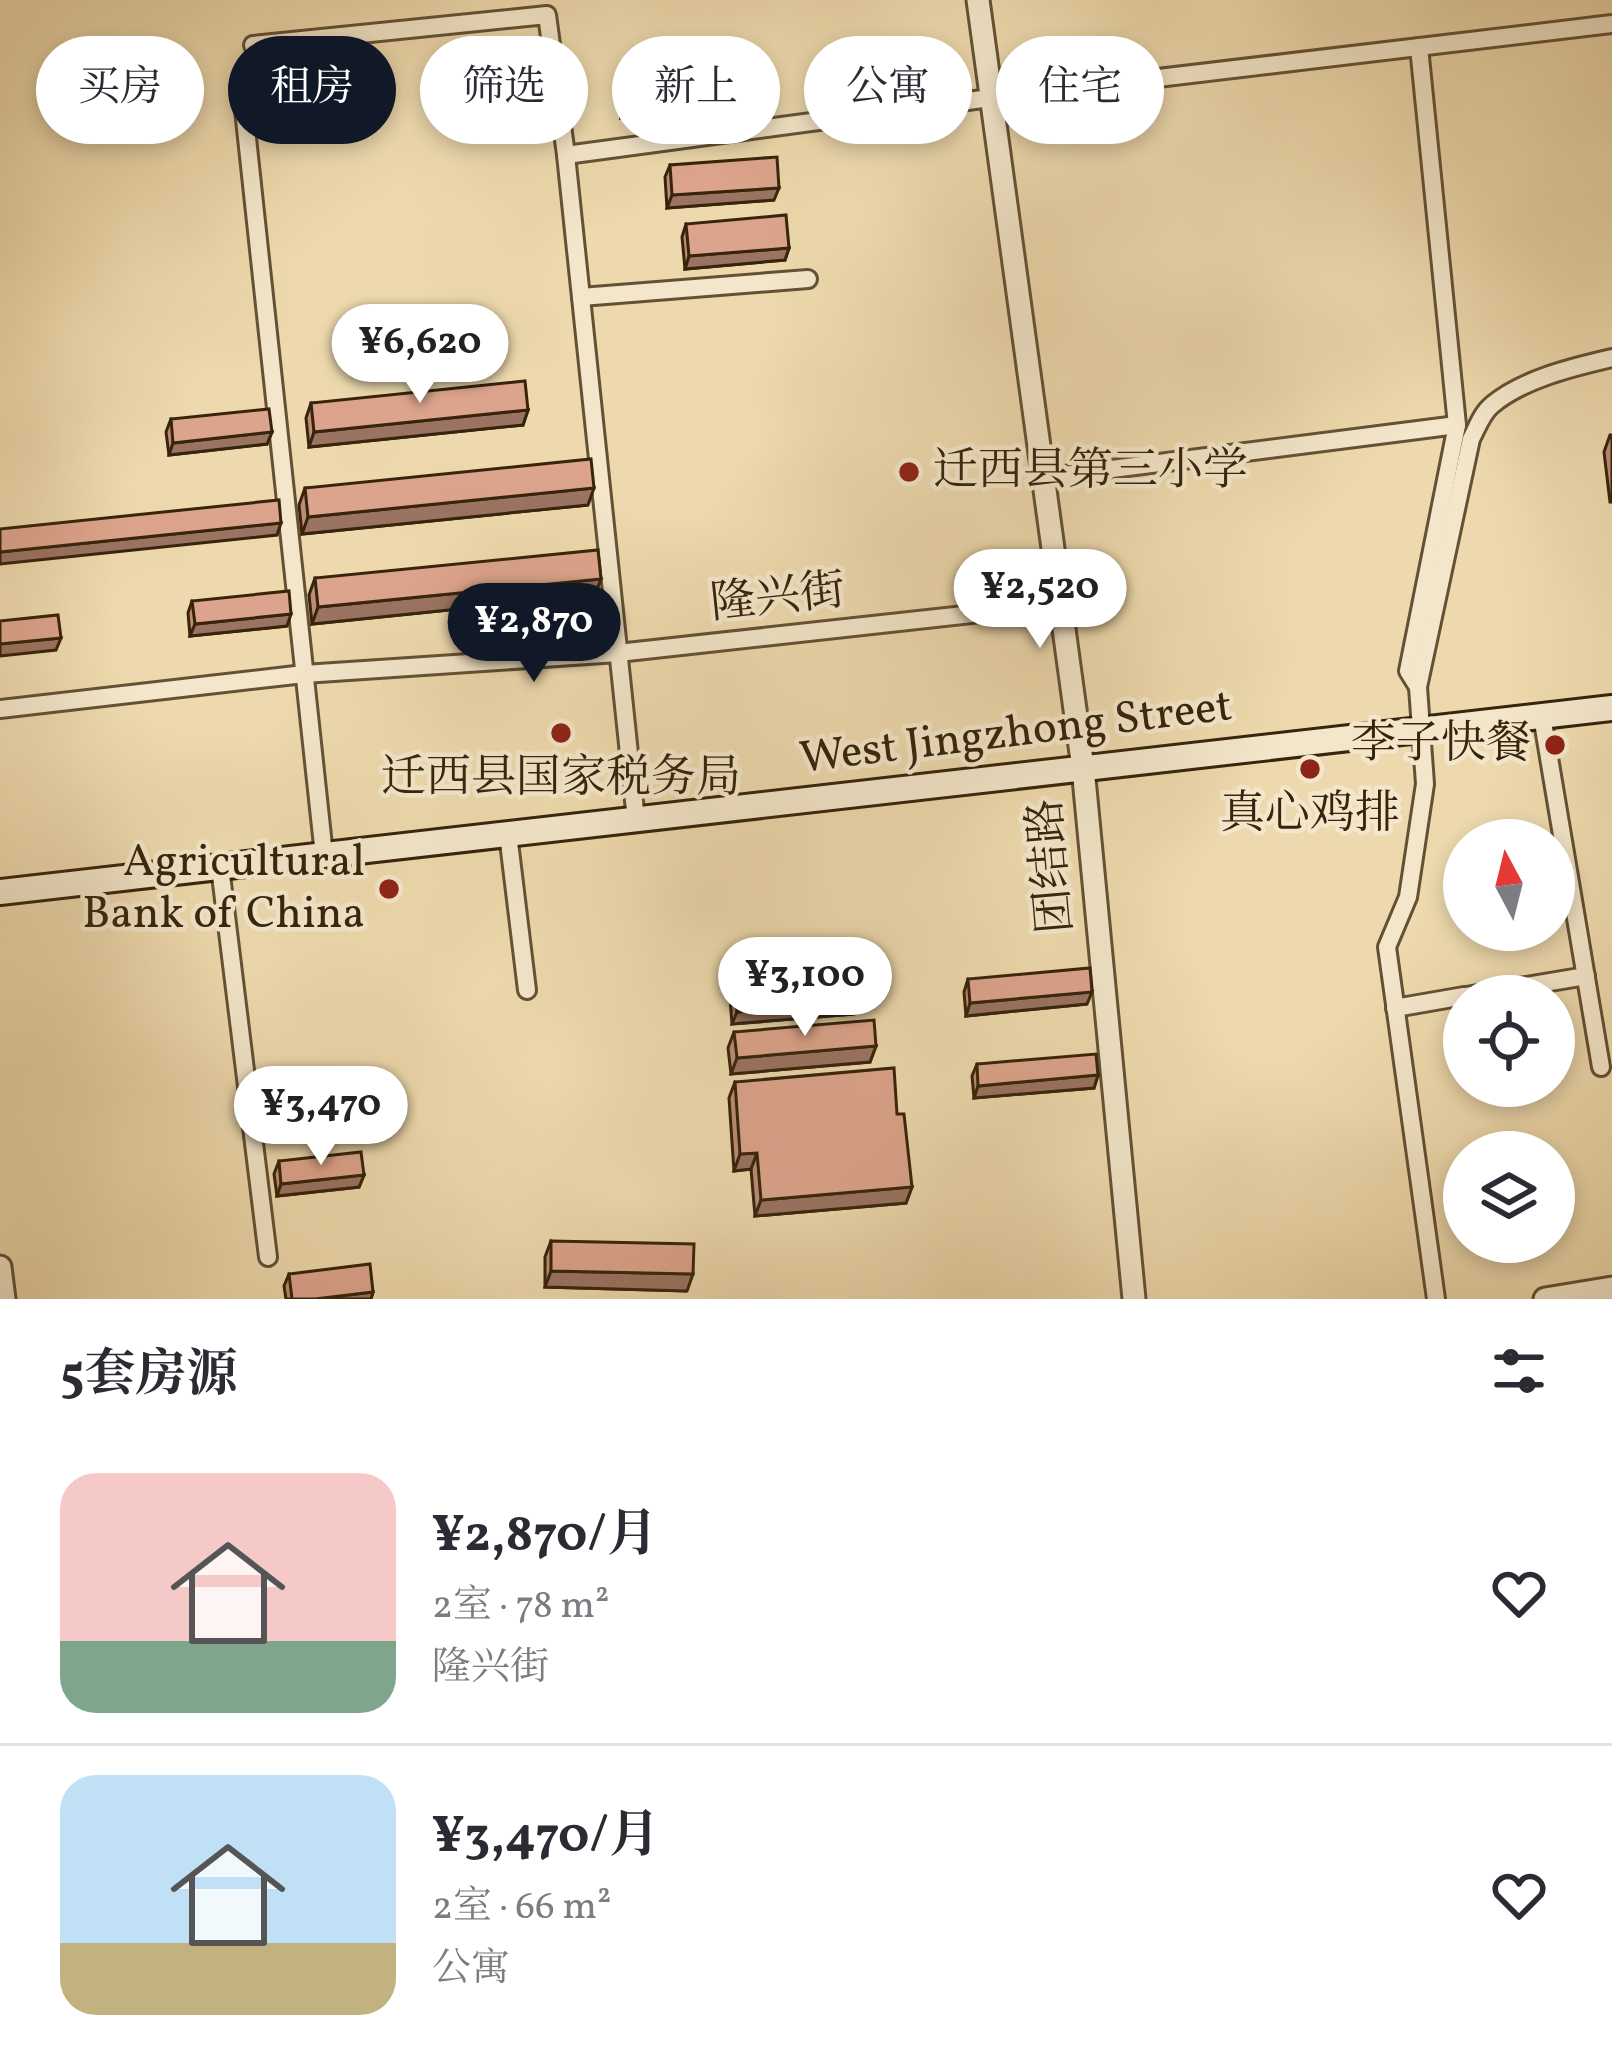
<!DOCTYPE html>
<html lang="zh">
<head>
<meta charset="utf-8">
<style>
  :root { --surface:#fff; --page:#f2f2f3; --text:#2b2b33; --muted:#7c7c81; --line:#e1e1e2; --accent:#111827 }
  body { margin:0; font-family:Vollkorn,"Noto Serif SC",serif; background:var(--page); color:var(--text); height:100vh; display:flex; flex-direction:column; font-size:45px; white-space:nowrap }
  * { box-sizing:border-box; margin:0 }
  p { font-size:39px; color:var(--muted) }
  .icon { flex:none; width:66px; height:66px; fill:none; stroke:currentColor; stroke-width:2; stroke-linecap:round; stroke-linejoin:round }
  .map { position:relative; height:1299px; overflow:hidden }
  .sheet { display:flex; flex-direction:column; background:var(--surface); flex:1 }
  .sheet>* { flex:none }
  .banner { position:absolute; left:36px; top:36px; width:1542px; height:108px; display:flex; gap:24px }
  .needle { width:78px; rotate:353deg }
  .fabs { position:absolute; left:1443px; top:819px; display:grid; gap:24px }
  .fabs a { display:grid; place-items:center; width:132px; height:132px; border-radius:50%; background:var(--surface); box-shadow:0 6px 18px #0003; font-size:60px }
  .price { position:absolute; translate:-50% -102px; padding:0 27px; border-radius:42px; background:#fff; color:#222; font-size:39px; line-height:78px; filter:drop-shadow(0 3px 6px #0008) }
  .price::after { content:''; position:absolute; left:50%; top:72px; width:36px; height:27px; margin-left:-18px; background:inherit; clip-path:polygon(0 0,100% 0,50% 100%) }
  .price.active { background:var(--accent); color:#fff }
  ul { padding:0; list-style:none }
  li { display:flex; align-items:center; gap:36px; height:300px; padding:0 60px }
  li+li { border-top:3px solid var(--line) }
  li span { display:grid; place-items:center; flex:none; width:336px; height:240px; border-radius:36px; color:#555 }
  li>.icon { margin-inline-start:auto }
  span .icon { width:144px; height:144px; fill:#fffc; stroke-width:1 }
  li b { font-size:51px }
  h2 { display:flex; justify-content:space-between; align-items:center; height:144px; padding:0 60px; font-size:51px }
  .tag { padding:0 42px; border-radius:54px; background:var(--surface); box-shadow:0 6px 18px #0003; font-size:42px; line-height:108px }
  .tag.active { background:var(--accent); color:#fff }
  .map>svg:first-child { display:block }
</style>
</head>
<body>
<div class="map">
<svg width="1612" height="1299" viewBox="0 0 1612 1299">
  <rect width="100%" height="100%" fill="#edd9ad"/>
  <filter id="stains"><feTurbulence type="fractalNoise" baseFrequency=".00167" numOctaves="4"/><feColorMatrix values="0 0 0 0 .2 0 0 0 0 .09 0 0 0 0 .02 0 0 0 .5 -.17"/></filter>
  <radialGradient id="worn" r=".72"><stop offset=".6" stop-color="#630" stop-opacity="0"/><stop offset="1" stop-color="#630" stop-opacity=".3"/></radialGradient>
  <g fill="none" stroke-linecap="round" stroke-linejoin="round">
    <defs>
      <g id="minor">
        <path d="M 253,45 L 547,15 L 566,155 L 636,820"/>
        <path d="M 244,110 L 324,855"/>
        <path d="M 566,155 L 990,98 L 1612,24"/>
        <path d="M 581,297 L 808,279"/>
        <path d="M 1041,478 L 1457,425"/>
        <path d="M 1418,687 L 1408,671 L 1457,425 L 1419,47"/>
        <path d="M 0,709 L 304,674 L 618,653 L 1063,604"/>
        <path d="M 1542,716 L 1601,1067"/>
        <path d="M 508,834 L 527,990"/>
        <path d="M 220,867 L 268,1257"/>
        <path d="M 1466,996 L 1586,976"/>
        <path d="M 1395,1008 L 1464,996"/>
        <path d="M 1436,1299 L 1387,947 L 1408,897 L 1425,784 L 1418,687 L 1471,439 C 1477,428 1482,413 1492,405 C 1523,379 1573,367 1612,358"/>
      </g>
      <g id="tertiary">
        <path d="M 978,0 L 1083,768 L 1134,1299"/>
        <path d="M 0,1267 L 4,1299"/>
        <path d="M 1545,1299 L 1612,1288"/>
      </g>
      <path id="secondary" d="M 0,892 L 1612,708"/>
    </defs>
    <!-- minor casing -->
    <use href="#minor" stroke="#645134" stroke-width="22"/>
    <!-- tertiary casing -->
    <use href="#tertiary" stroke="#645134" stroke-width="27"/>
    <!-- secondary casing -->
    <use href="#secondary" stroke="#37240b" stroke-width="30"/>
    <!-- minor -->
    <use href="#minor" stroke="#f3e6ca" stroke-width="16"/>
    <!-- tertiary -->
    <use href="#tertiary" stroke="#f3e6ca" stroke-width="21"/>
    <!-- secondary -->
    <use href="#secondary" stroke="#f3e6ca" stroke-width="24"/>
  </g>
  <!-- wall -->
  <g fill="#bd8d78" stroke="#37240b" stroke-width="3">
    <path d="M 622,82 L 738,90 L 733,102 L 621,118 L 617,95 Z"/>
    <path d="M 670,165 L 774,200 L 667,208 L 665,177 Z"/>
    <path d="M 686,224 L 789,248 L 785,260 L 685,269 L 682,237 Z"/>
    <path d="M 311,403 L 528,410 L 523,425 L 309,447 L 306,418 Z"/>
    <path d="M 171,419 L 272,432 L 267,444 L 169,455 L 166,432 Z"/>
    <path d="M 1610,435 L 1612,435 L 1612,502 L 1610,502 L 1604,452 Z"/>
    <path d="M 305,488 L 588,505 L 302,534 L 299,505 Z"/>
    <path d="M 315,578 L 595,595 L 312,624 L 309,595 Z"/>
    <path d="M 192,601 L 287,626 L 190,636 L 188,613 Z"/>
    <path d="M 968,979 L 1087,1004 L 966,1016 L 964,992 Z"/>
    <path d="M 735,986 L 854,1014 L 732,1024 L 730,998 Z"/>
    <path d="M 734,1032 L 876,1046 L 870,1062 L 731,1074 L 728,1048 Z"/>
    <path d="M 977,1064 L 1098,1075 L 1094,1088 L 974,1098 L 972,1076 Z"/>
    <path d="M 735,1082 L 897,1114 L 912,1187 L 906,1203 L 755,1216 L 751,1169 L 734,1171 L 729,1098 Z"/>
    <path d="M 279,1161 L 364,1175 L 359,1187 L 277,1196 L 274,1174 Z"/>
    <path d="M 551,1241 L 687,1291 L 545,1287 L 545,1257 Z"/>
    <path d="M 289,1274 L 373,1292 L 371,1299 L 286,1299 L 284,1286 Z"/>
  </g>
  <!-- shaded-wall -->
  <g fill="#9a7362" stroke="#37240b" stroke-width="3">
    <path d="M 738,90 L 733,102 L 621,118 L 625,105 Z"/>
    <path d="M 779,188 L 774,200 L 667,208 L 672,195 Z"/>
    <path d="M 789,248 L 785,260 L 685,269 L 689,256 Z"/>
    <path d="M 528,410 L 523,425 L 309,447 L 314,432 Z"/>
    <path d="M 272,432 L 267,444 L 169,455 L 173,443 Z"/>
    <path d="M 594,488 L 588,505 L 302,534 L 308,517 Z"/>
    <path d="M 281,523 L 277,535 L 0,564 L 0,552 Z"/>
    <path d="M 601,579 L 595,595 L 312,624 L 318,607 Z"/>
    <path d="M 291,614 L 287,626 L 190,636 L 195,624 Z"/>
    <path d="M 61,638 L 56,650 L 0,656 L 0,644 Z"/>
    <path d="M 1092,992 L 1087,1004 L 966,1016 L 970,1003 Z"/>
    <path d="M 858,1001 L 854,1014 L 732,1024 L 737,1012 Z"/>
    <path d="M 876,1046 L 870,1062 L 731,1074 L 737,1058 Z"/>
    <path d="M 1098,1075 L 1094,1088 L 974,1098 L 978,1086 Z"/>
    <path d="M 757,1153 L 751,1169 L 734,1171 L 740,1154 Z"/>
    <path d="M 364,1175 L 359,1187 L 277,1196 L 281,1184 Z"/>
    <path d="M 912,1187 L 906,1203 L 755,1216 L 761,1200 Z"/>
    <path d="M 551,1271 L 693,1274 L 687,1291 L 545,1287 Z"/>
    <path d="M 373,1292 L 371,1299 L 315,1299 Z"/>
  </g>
  <!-- building -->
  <g fill="#dca48c" stroke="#37240b" stroke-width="3">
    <path d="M 735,67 L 738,90 L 625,105 L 622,82 Z"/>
    <path d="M 777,157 L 779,188 L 672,195 L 670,165 Z"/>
    <path d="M 786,215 L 789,248 L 689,256 L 686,224 Z"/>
    <path d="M 525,381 L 528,410 L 314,432 L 311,403 Z"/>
    <path d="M 269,409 L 272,432 L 173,443 L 171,419 Z"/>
    <path d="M 591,459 L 594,488 L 308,517 L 305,488 Z"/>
    <path d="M 279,500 L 281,523 L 0,552 L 0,529 Z"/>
    <path d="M 598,550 L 601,579 L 318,607 L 315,578 Z"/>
    <path d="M 289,591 L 291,614 L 195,624 L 192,601 Z"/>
    <path d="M 58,615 L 61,638 L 0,644 L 0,621 Z"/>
    <path d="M 1090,968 L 1092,992 L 970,1003 L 968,979 Z"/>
    <path d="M 856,976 L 858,1001 L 737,1012 L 735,986 Z"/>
    <path d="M 874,1020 L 876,1046 L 737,1058 L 734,1032 Z"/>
    <path d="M 1096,1054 L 1098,1075 L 978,1086 L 977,1064 Z"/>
    <path d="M 894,1068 L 897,1114 L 904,1114 L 912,1187 L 761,1200 L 757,1153 L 740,1154 L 735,1082 Z"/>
    <path d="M 361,1152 L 364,1175 L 281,1184 L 279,1161 Z"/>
    <path d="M 551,1241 L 694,1244 L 693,1274 L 551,1271 Z"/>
    <path d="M 370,1264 L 373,1292 L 315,1299 L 292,1299 L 289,1274 Z"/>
  </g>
  <!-- markers -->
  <g fill="#8f2418" stroke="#f3e6ca" stroke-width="4.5">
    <circle cx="909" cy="472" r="12"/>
    <circle cx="561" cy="733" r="12"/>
    <circle cx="1555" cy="745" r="12"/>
    <circle cx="1310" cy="769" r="12"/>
    <circle cx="389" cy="889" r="12"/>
  </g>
  <g text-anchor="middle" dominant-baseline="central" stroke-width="9" stroke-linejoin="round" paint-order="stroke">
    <!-- poi labels -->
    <g font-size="45" fill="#37240b" stroke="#f3e6ca" text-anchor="end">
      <text x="933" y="472" text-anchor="start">迁西县第三小学</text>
      <text x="1531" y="745">李子快餐</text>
      <text x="561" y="779" text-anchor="middle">迁西县国家税务局</text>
      <text x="1310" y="815" text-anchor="middle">真心鸡排</text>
      <text x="365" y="863">Agricultural<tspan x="365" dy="52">Bank of China</tspan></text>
    </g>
    <!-- street labels -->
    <g font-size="45" fill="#37240b" stroke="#f3e6ca">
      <text transform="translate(778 599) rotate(-6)">隆兴街</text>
      <text transform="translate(1016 734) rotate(-7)">West Jingzhong Street</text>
      <text transform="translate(1053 866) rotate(-95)">团结路</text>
    </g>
  </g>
  <rect width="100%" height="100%" filter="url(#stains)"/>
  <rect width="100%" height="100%" fill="url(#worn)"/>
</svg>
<div class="fabs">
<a><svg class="needle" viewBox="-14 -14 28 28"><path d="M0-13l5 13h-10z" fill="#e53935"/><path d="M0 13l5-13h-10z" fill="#7c7c81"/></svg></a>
<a><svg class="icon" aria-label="locate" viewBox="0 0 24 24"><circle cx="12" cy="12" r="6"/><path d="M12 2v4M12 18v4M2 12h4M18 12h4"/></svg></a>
<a><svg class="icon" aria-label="layers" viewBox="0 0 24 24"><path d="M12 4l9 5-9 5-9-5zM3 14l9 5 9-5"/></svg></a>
</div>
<b class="price" style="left:420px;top:406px">¥6,620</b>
<b class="price" style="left:1040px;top:651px">¥2,520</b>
<b class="price active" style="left:534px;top:685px">¥2,870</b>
<b class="price" style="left:805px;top:1039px">¥3,100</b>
<b class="price" style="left:321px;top:1168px">¥3,470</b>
<div class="banner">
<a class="tag">买房</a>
<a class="tag active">租房</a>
<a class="tag">筛选</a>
<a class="tag">新上</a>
<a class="tag">公寓</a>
<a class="tag">住宅</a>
</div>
</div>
<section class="sheet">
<h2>5套房源<svg class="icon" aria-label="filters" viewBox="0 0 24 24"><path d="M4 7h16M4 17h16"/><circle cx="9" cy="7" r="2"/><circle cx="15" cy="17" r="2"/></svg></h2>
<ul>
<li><span style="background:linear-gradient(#f6c9c9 70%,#7fa58c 0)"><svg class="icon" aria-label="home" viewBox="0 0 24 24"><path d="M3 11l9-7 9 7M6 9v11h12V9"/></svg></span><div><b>¥2,870/月</b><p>2室 · 78 m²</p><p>隆兴街</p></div><svg class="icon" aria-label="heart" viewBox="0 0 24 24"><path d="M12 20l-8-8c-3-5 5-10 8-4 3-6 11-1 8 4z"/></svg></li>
<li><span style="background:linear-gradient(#bfe0f5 70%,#c2b280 0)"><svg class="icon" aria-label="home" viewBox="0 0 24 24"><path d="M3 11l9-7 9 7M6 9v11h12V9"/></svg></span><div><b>¥3,470/月</b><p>2室 · 66 m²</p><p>公寓</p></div><svg class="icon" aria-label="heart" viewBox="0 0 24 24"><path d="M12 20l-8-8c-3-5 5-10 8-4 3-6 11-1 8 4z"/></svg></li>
</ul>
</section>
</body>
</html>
